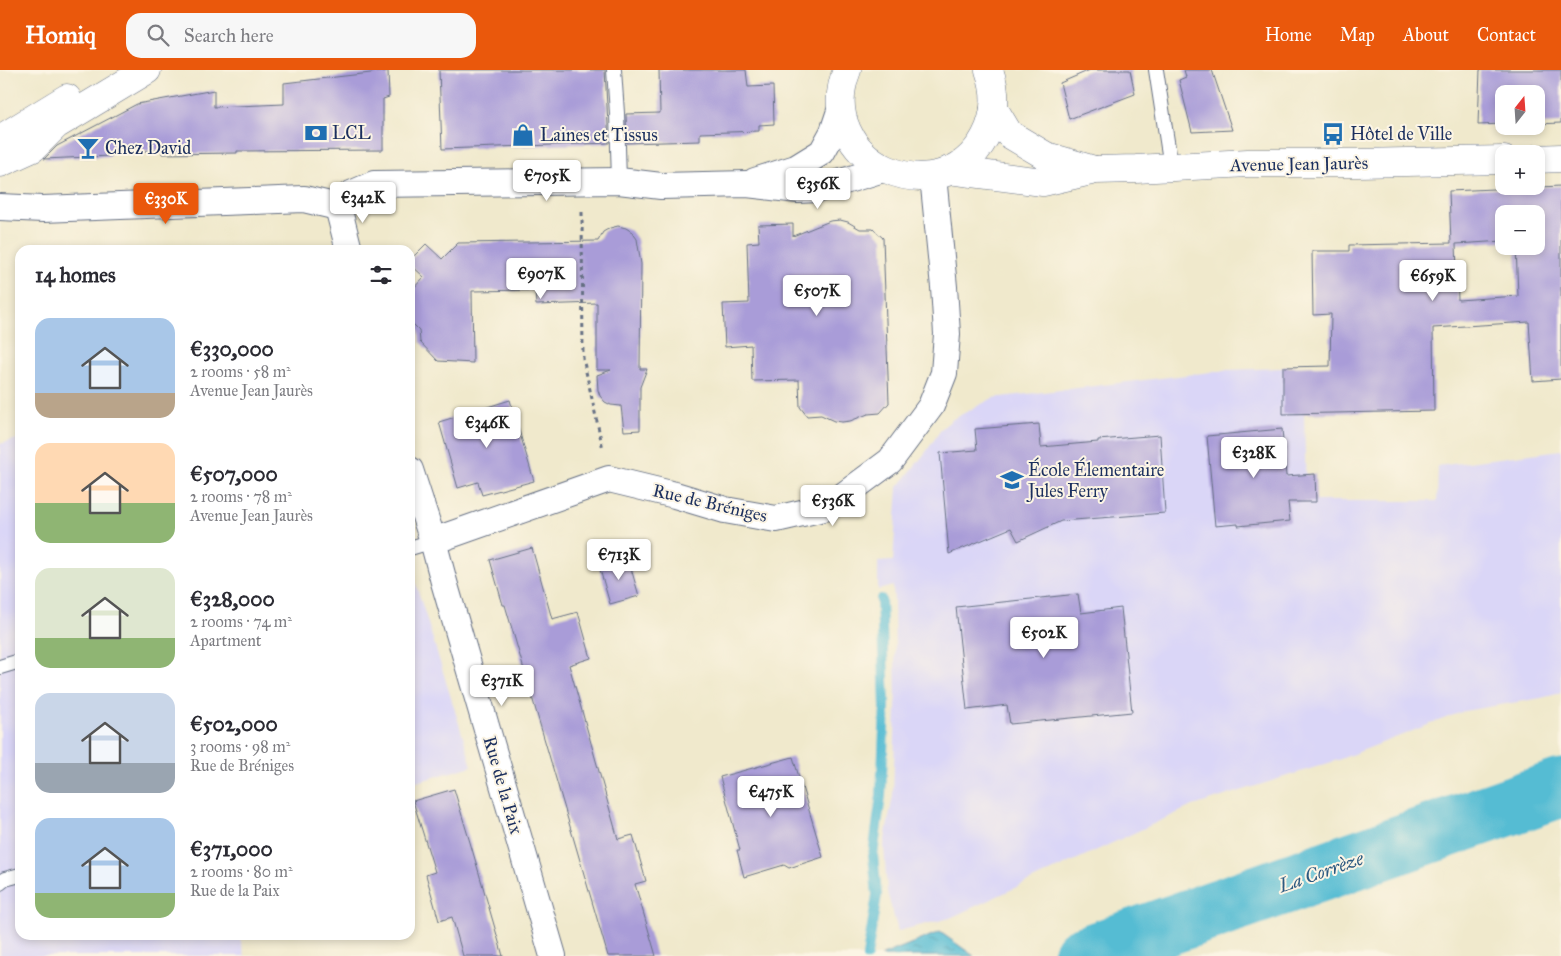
<!DOCTYPE html>
<html lang="en">
<head>
<meta charset="utf-8">
<style>
  :root { --surface:#fff; --page:#f7f7f7; --text:#2b2b33; --muted:#7c7c81; --accent:#ea580c }
  body { margin:0; font-family:"IM FELL Great Primer",serif; background:var(--page); color:var(--text); height:100vh; display:flex; flex-direction:column; font-size:19px; white-space:nowrap }
  * { box-sizing:border-box; margin:0 }
  p { font-size:16px; color:var(--muted) }
  .icon { flex:none; width:28px; height:28px; fill:none; stroke:currentColor; stroke-width:2; stroke-linecap:round; stroke-linejoin:round }
  .map { position:relative; flex:1; overflow:hidden }
  .side { position:absolute; left:15px; top:175px; width:400px; height:695px; display:flex; flex-direction:column; background:var(--surface); border-radius:15px; box-shadow:0 2px 8px #0003 }
  .side>* { flex:none }
  .needle { width:32px; rotate:17deg }
  .controls { position:absolute; left:1495px; top:15px; display:grid; gap:10px }
  .controls a { display:grid; place-items:center; width:50px; height:50px; border-radius:10px; background:var(--surface); box-shadow:0 2px 8px #0003; font-size:25px }
  .price { position:absolute; translate:-50% -42px; padding:0 11px; border-radius:5px; background:#fff; color:#222; font-size:16px; line-height:32px; filter:drop-shadow(0 1px 2px #0008) }
  .price::after { content:''; position:absolute; left:50%; top:30px; width:15px; height:11px; margin-left:-8px; background:inherit; clip-path:polygon(0 0,100% 0,50% 100%) }
  .price.current { background:var(--accent); color:#fff }
  ul { padding:0; list-style:none }
  li { display:flex; align-items:center; gap:15px; height:125px; padding:0 20px }
  li span { display:grid; place-items:center; flex:none; width:140px; height:100px; border-radius:15px; color:#555 }
  li>.icon { margin-inline-start:auto }
  span .icon { width:60px; height:60px; fill:#fffc; stroke-width:1 }
  li b { font-size:21px }
  h2 { display:flex; justify-content:space-between; align-items:center; height:60px; padding:0 20px; font-size:21px }
  header { display:flex; align-items:center; gap:30px; box-sizing:border-box; height:70px; padding:0 25px; background:var(--accent); color:#fff }
  header strong { font-size:24px }
  nav { display:flex; gap:28px; margin-inline-start:auto; font-size:18px }
  .search { width:350px; height:45px; background:var(--page); display:flex; align-items:center; gap:12px; box-sizing:border-box; padding:0 18px; border-radius:15px; color:var(--muted); font-size:19px }
  .map>svg:first-child { display:block }
</style>
</head>
<body>
<header>
<strong>Homiq</strong>
<div class="search"><svg class="icon" aria-label="search" viewBox="0 0 24 24"><circle cx="10" cy="10" r="6"/><path d="M15 15l6 6"/></svg>Search here</div>
<nav><a>Home</a><a>Map</a><a>About</a><a>Contact</a></nav>
</header>
<div class="map">
<svg width="1561" height="886" viewBox="0 0 1561 886">
  <defs>
    <pattern id="water-ripples" width="26" height="14" patternUnits="userSpaceOnUse" patternTransform="scale(1.25)"><rect width="26" height="14" fill="#55bcd3"/><path d="M2 4q2-2 4 0t4 0M15 11q2-2 4 0t4 0" fill="none" stroke="#4699ae"/></pattern>
  </defs>
  <rect width="100%" height="100%" fill="#fcf5e5"/>
  <filter id="ink" filterUnits="userSpaceOnUse"><feTurbulence type="fractalNoise" baseFrequency=".02" numOctaves="2"/><feDisplacementMap in="SourceGraphic" scale="10" xChannelSelector="R" yChannelSelector="G"/><feConvolveMatrix kernelMatrix="1 2 1 2 8 2 1 2 1" color-interpolation-filters="sRGB"/></filter>
  <filter id="wash" filterUnits="userSpaceOnUse"><feTurbulence type="fractalNoise" baseFrequency=".0096" numOctaves="4" result="noise"/><feDisplacementMap in="SourceGraphic" scale="20" xChannelSelector="R" yChannelSelector="G"/><feGaussianBlur stdDeviation="1.12" result="paint"/><feColorMatrix in="noise" values="0 0 0 0 0 0 0 0 0 0 0 0 0 0 0 0 0 1.4 0 .05"/><feComposite in="paint" operator="in"/></filter>
  <g filter="url(#wash)">
    <rect width="100%" height="100%" fill="#f0e9cc"/>
    <!-- built -->
    <g fill="#dad6f7">
      <path d="M 1283,297 L 1303,297 L 1306,431 L 1437,431 L 1438,396 L 1561,380 L 1561,623 L 1541,628 L 1464,641 L 1338,690 L 1190,737 L 950,848 L 898,861 L 887,822 L 884,775 L 893,725 L 896,637 L 894,533 L 893,516 L 878,520 L 878,492 L 893,491 L 898,417 L 926,382 L 942,358 L 953,349 L 993,328 L 1228,300 L 1282,298 Z"/>
      <path d="M 20,368 L 20,865 L 239,865 L 245,886 L 0,886 L 0,374 Z"/>
      <path d="M 410,495 L 472,696 L 410,714 Z"/>
    </g>
    <!-- water -->
    <path fill="url(#water-ripples)" stroke="#387698" d="M 940,862 L 974,886 L 880,886 Z"/>
    <g fill="none" stroke-linecap="round" stroke-linejoin="round">
      <!-- stream -->
      <path stroke="#55bcd3" stroke-width="10" d="M 867,886 L 877,825 L 873,785 L 881,726 L 885,637 L 881,529"/>
      <!-- river -->
      <path stroke="#55bcd3" stroke-width="59" d="M 1082,886 L 1561,718"/>
    </g>
    <g id="blocks">
      <!-- building -->
      <g fill="#a99cd8" fill-rule="evenodd">
        <path d="M 439,0 L 605,0 L 609,73 L 442,79 Z"/>
        <path d="M 659,0 L 746,0 L 748,17 L 773,16 L 774,54 L 759,55 L 759,61 L 700,63 L 700,71 L 627,73 L 626,44 L 660,43 Z"/>
        <path d="M 1090,0 L 1130,0 L 1135,24 L 1069,49 L 1060,13 Z"/>
        <path d="M 1184,0 L 1212,0 L 1232,60 L 1192,62 L 1179,10 L 1186,7 Z"/>
        <path d="M 1480,0 L 1561,0 L 1561,53 L 1536,54 L 1536,24 L 1504,24 L 1504,54 L 1478,55 Z"/>
        <path d="M 388,1 L 389,27 L 383,29 L 383,80 L 237,81 L 237,83 L 162,84 L 162,80 L 111,83 L 111,86 L 44,89 L 57,76 L 137,34 L 214,20 L 214,37 L 284,34 L 284,13 Z"/>
        <path d="M 1561,116 L 1561,309 L 1533,311 L 1529,252 L 1433,258 L 1434,341 L 1283,344 L 1283,297 L 1330,296 L 1331,244 L 1313,245 L 1312,181 L 1349,181 L 1349,175 L 1451,173 L 1449,121 ZM 1504,144 L 1536,144 L 1536,176 L 1516,176 L 1518,226 L 1458,230 L 1456,174 L 1504,171 Z"/>
        <path d="M 840,150 L 848,152 L 860,159 L 873,159 L 883,168 L 889,333 L 880,343 L 868,344 L 850,351 L 842,352 L 834,351 L 821,345 L 807,346 L 800,337 L 799,310 L 752,311 L 751,275 L 725,277 L 723,234 L 749,233 L 747,173 L 759,172 L 758,155 L 793,154 L 793,166 L 830,151 Z"/>
        <path d="M 618,156 L 626,158 L 632,162 L 637,169 L 641,194 L 640,299 L 647,299 L 640,317 L 640,360 L 624,361 L 621,336 L 611,335 L 605,332 L 600,326 L 598,320 L 597,305 L 611,300 L 597,300 L 597,233 L 536,235 L 535,220 L 472,221 L 473,293 L 438,291 L 420,272 L 419,260 L 410,251 L 410,222 L 424,207 L 410,194 L 410,190 L 426,174 L 442,189 L 458,173 L 598,171 L 603,162 L 610,158 Z"/>
        <path d="M 510,330 L 534,411 L 482,425 L 478,412 L 458,418 L 439,352 Z"/>
        <path d="M 1039,354 L 1041,377 L 1098,372 L 1098,370 L 1160,365 L 1165,443 L 1061,451 L 1018,471 L 1011,458 L 949,484 L 940,383 L 977,380 L 975,359 Z"/>
        <path d="M 1282,359 L 1286,406 L 1315,404 L 1316,432 L 1288,432 L 1290,451 L 1238,456 L 1238,454 L 1215,456 L 1207,366 Z"/>
        <path d="M 532,478 L 552,549 L 578,542 L 591,588 L 569,595 L 618,769 L 633,765 L 646,811 L 635,814 L 656,886 L 608,886 L 505,535 L 503,535 L 490,490 Z"/>
        <path d="M 628,488 L 639,526 L 610,534 L 599,496 Z"/>
        <path d="M 1078,524 L 1081,543 L 1121,538 L 1132,642 L 1010,654 L 1007,635 L 967,640 L 956,537 Z"/>
        <path d="M 793,687 L 823,787 L 789,798 L 784,795 L 744,807 L 737,780 L 740,780 L 720,707 Z"/>
        <path d="M 454,719 L 472,779 L 503,886 L 463,886 L 452,847 L 439,851 L 426,805 L 435,802 L 413,731 Z"/>
      </g>
    </g>
  </g>
  <g filter="url(#ink)">
    <use href="#blocks" fill-opacity="0" stroke="#667084" stroke-width="1"/>
    <g fill="none" stroke-linecap="round" stroke-linejoin="round">
      <defs>
        <g id="lane">
          <path d="M 614,0 L 617,43 L 619,111"/>
          <path d="M 1156,0 L 1171,97"/>
          <path d="M 410,478 L 433,471"/>
          <path d="M 0,597 L 20,591"/>
          <path d="M 0,813 L 5,809 L 20,805"/>
        </g>
        <g id="street">
          <path d="M 755,111 L 796,98 L 822,82 L 833,62 L 841,38"/>
          <path d="M 0,137 L 43,139 L 304,129 L 338,137"/>
          <path d="M 338,137 L 351,124 L 374,114 L 619,111 L 661,116 L 747,114 L 798,120 L 819,119 L 883,99"/>
          <path d="M 338,137 L 349,180"/>
          <path d="M 410,400 L 433,471 L 444,512 L 553,886"/>
          <path d="M 433,471 L 609,409 L 675,425 L 725,440 L 776,449 L 828,437 L 890,391 L 931,336 L 944,303 L 947,264 L 944,217 L 933,106"/>
        </g>
        <g id="primary">
          <path d="M 847,0 C 811,91 940,150 985,67 C 996,46 997,22 989,0"/>
          <path d="M 994,39 L 1009,64 L 1046,86 L 1094,100"/>
          <path d="M 0,69 L 67,28"/>
          <path d="M 1536,89 L 1561,88"/>
          <path d="M 0,93 L 33,78 L 56,55 L 147,0"/>
          <path d="M 949,100 L 1043,112 L 1095,100 L 1136,99 L 1248,93 L 1358,93 L 1504,90"/>
        </g>
      </defs>
      <!-- lane casing -->
      <use href="#lane" stroke="#667084" stroke-width="16"/>
      <!-- street casing -->
      <use href="#street" stroke="#667084" stroke-width="28"/>
      <!-- primary casing -->
      <use href="#primary" stroke="#667084" stroke-width="29"/>
      <!-- path -->
      <path stroke="#667084" stroke-width="3" stroke-dasharray="4 4" stroke-linecap="butt" d="M 582,142 L 583,288 L 603,379"/>
      <!-- lane -->
      <use href="#lane" stroke="#fff" stroke-width="14"/>
      <!-- street -->
      <use href="#street" stroke="#fff" stroke-width="26"/>
      <!-- primary -->
      <use href="#primary" stroke="#fff" stroke-width="28"/>
    </g>
  </g>
  <!-- icons -->
  <defs>
    <symbol id="bank-bare" viewBox="-9 -9 18 18"><path d="M-6-4H6V4H-6ZM0-2.3a2.3 2.3 0 1 0 0 4.6a2.3 2.3 0 1 0 0-4.6Z" fill="#1f6fb2" stroke="#fcf5e5" stroke-width="2.5" paint-order="stroke"/></symbol>
    <symbol id="bus-bare" viewBox="-9 -9 18 18"><path d="M-5-6H5V4H4V6H2V4H-2V6H-4V4H-5ZM-3.5-4V0h7V-4ZM-3.5 1.2v1.5H-2V1.2ZM2 1.2v1.5H3.5V1.2Z" fill="#1f6fb2" stroke="#fcf5e5" stroke-width="2.5" paint-order="stroke"/></symbol>
    <symbol id="shop-bare" viewBox="-9 -9 18 18"><path d="M-5-2.5h2.3a2.7 3.5 0 0 1 5.4 0H5L5.5 6h-11ZM-1.5-2.5h3a1.5 2.3 0 0 0-3 0Z" fill="#1f6fb2" stroke="#fcf5e5" stroke-width="2.5" paint-order="stroke"/></symbol>
    <symbol id="bar-bare" viewBox="-9 -9 18 18"><path d="M-6-5H6L.8 .8V4.5H3.5V6h-7V4.5H-.8V.8Z" fill="#1f6fb2" stroke="#fcf5e5" stroke-width="2.5" paint-order="stroke"/></symbol>
    <symbol id="school-bare" viewBox="-9 -9 18 18"><path d="M0-5L7-2L0 1L-7-2ZM-4 1L0 2.5L4 1V4Q0 6-4 4Z" fill="#1f6fb2" stroke="#fcf5e5" stroke-width="2.5" paint-order="stroke"/></symbol>
  </defs>
  <g fill-rule="evenodd">
    <use href="#bank-bare" x="300" y="47" width="32" height="32"/>
    <use href="#bus-bare" x="1317" y="48" width="32" height="32"/>
    <use href="#shop-bare" x="507" y="49" width="32" height="32"/>
    <use href="#bar-bare" x="72" y="62" width="32" height="32"/>
    <use href="#school-bare" x="996" y="394" width="32" height="32"/>
  </g>
  <g text-anchor="middle" dominant-baseline="central" stroke-width="4" stroke-linejoin="round" paint-order="stroke">
    <!-- poi labels -->
    <g font-size="18" fill="#1b2f5e" stroke="#fcf5e5" text-anchor="start">
      <text x="332" y="63">LCL</text>
      <text x="1350" y="64">Hôtel de Ville</text>
      <text x="540" y="65">Laines et Tissus</text>
      <text x="105" y="78">Chez David</text>
      <text x="1028" y="400">École Élementaire<tspan x="1028" dy="21">Jules Ferry</tspan></text>
    </g>
    <!-- street labels -->
    <g font-size="18" fill="#1b2f5e" stroke="#fcf5e5">
      <text transform="translate(1299 94) rotate(-1)">Avenue Jean Jaurès</text>
      <text transform="translate(710 433) rotate(13)">Rue de Bréniges</text>
      <text transform="translate(503 715) rotate(74)">Rue de la Paix</text>
    </g>
    <!-- water labels -->
    <g font-size="19" font-style="italic" fill="#2c5981" stroke="#fcf5e5">
      <text transform="translate(1321 802) rotate(-19)">La Corrèze</text>
    </g>
  </g>
</svg>
<div class="controls">
<a><svg class="needle" viewBox="-14 -14 28 28"><path d="M0-13l5 13h-10z" fill="#e53935"/><path d="M0 13l5-13h-10z" fill="#7c7c81"/></svg></a>
<a>+</a>
<a>−</a>
</div>
<b class="price" style="left:547px;top:132px">€705K</b>
<b class="price" style="left:818px;top:140px">€356K</b>
<b class="price" style="left:363px;top:154px">€342K</b>
<b class="price current" style="left:166px;top:155px">€330K</b>
<b class="price" style="left:541px;top:230px">€907K</b>
<b class="price" style="left:1433px;top:232px">€659K</b>
<b class="price" style="left:817px;top:247px">€507K</b>
<b class="price" style="left:487px;top:379px">€346K</b>
<b class="price" style="left:1254px;top:409px">€328K</b>
<b class="price" style="left:833px;top:457px">€536K</b>
<b class="price" style="left:619px;top:511px">€713K</b>
<b class="price" style="left:1044px;top:589px">€502K</b>
<b class="price" style="left:502px;top:637px">€371K</b>
<b class="price" style="left:771px;top:748px">€475K</b>
<section class="side">
<h2>14 homes<svg class="icon" aria-label="filters" viewBox="0 0 24 24"><path d="M4 7h16M4 17h16"/><circle cx="9" cy="7" r="2"/><circle cx="15" cy="17" r="2"/></svg></h2>
<ul>
<li><span style="background:linear-gradient(#a9c7e8 75%,#b9a48a 0)"><svg class="icon" aria-label="home" viewBox="0 0 24 24"><path d="M3 11l9-7 9 7M6 9v11h12V9"/></svg></span><div><b>€330,000</b><p>2 rooms · 58 m²</p><p>Avenue Jean Jaurès</p></div></li>
<li><span style="background:linear-gradient(#ffd9b3 60%,#8fb573 0)"><svg class="icon" aria-label="home" viewBox="0 0 24 24"><path d="M3 11l9-7 9 7M6 9v11h12V9"/></svg></span><div><b>€507,000</b><p>2 rooms · 78 m²</p><p>Avenue Jean Jaurès</p></div></li>
<li><span style="background:linear-gradient(#dfe7d0 70%,#8fb573 0)"><svg class="icon" aria-label="home" viewBox="0 0 24 24"><path d="M3 11l9-7 9 7M6 9v11h12V9"/></svg></span><div><b>€328,000</b><p>2 rooms · 74 m²</p><p>Apartment</p></div></li>
<li><span style="background:linear-gradient(#c9d6e8 70%,#9aa5b1 0)"><svg class="icon" aria-label="home" viewBox="0 0 24 24"><path d="M3 11l9-7 9 7M6 9v11h12V9"/></svg></span><div><b>€502,000</b><p>3 rooms · 98 m²</p><p>Rue de Bréniges</p></div></li>
<li><span style="background:linear-gradient(#a9c7e8 75%,#8fb573 0)"><svg class="icon" aria-label="home" viewBox="0 0 24 24"><path d="M3 11l9-7 9 7M6 9v11h12V9"/></svg></span><div><b>€371,000</b><p>2 rooms · 80 m²</p><p>Rue de la Paix</p></div></li>
</ul>
</section>
</div>
</body>
</html>
